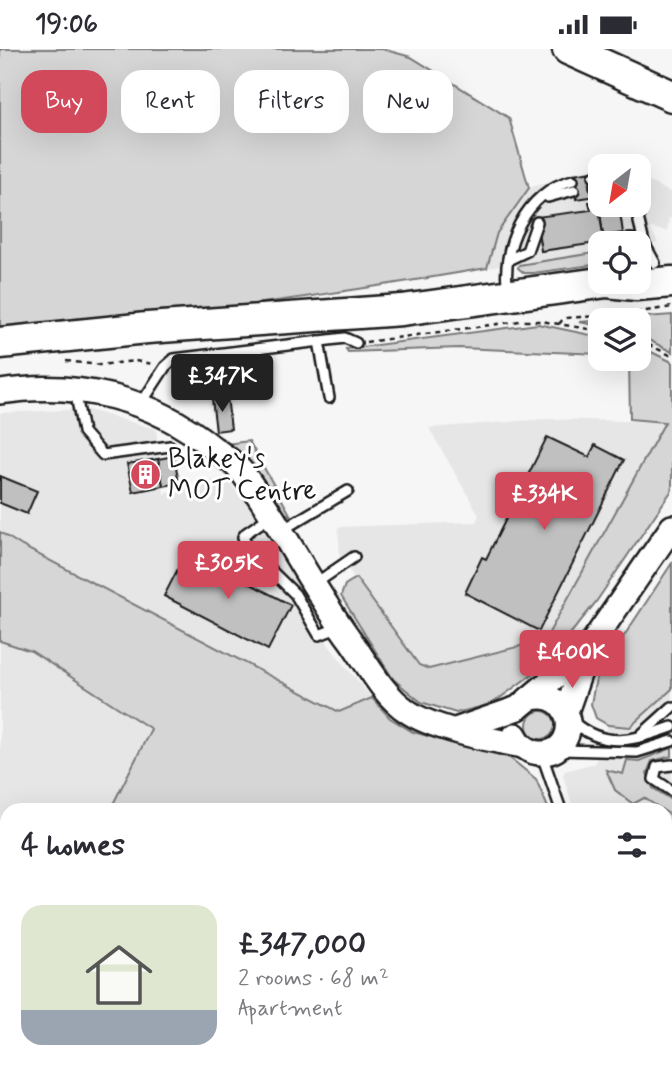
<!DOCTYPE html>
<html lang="en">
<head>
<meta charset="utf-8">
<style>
  :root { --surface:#fff; --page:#f7f7f7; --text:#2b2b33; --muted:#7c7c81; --accent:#d1495b }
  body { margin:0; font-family:Mynerve,sans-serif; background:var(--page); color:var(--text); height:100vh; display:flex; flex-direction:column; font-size:26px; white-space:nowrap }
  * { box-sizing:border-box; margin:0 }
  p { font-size:23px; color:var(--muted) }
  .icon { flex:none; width:38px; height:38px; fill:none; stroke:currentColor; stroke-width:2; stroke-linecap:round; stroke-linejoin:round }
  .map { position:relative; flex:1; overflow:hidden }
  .side { position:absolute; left:0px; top:754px; width:672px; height:275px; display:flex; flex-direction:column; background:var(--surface); border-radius:21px 21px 0 0; box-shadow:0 7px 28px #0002 }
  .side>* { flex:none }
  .top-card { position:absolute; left:21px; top:21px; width:630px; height:63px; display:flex; gap:14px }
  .needle { width:46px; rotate:211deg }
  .fabs { position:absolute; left:588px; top:105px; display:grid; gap:14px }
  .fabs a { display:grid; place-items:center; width:63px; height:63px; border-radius:14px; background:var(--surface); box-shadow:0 7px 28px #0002; font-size:35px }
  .price { position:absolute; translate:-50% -60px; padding:0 16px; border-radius:7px; background:var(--accent); color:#fff; font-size:23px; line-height:46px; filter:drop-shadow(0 2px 4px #0008) }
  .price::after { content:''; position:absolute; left:50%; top:42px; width:21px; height:16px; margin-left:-10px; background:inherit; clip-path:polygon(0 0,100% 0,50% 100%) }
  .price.active { background:#222; color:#fff }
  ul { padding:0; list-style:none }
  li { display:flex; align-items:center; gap:21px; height:175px; padding:0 21px }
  li span { display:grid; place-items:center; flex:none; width:196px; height:140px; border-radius:21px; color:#555 }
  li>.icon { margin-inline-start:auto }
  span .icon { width:84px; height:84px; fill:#fffc; stroke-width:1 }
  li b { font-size:30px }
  h2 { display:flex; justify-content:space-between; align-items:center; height:84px; padding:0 21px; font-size:30px }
  .tag { padding:0 24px; border-radius:21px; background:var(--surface); box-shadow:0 7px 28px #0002; font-size:24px; line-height:63px }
  .tag.active { background:var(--accent); color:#fff }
  .status { display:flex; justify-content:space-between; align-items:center; height:49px; padding:0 35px; background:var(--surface); direction:ltr }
  .status svg { height:19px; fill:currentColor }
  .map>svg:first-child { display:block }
</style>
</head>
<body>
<div class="status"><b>19:06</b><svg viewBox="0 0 49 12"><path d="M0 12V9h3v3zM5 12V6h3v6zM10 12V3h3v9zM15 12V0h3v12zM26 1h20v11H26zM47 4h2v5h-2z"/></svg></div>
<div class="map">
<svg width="672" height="1028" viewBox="0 0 672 1028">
  <rect width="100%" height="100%" fill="#f6f6f6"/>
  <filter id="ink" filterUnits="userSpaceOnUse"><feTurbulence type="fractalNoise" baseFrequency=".0143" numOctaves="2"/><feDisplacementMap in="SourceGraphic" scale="14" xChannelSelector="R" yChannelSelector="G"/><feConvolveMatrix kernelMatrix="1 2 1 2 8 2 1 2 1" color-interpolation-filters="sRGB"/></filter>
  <g filter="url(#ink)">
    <!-- built -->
    <g fill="#e6e6e6">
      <path d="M 600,121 L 600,156 L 639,156 L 639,128 L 672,144 L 672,170 L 669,169 L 667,182 L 650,179 L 658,194 L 639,197 L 639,194 L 600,194 L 600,203 L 487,219 L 497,184 L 529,139 L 566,127 Z"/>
      <path d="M 85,360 L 156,380 L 164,445 L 225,428 L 249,458 L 308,549 L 329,597 L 372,649 L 339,663 L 22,497 L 0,483 L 0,364 Z"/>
      <path d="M 546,370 L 666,373 L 545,591 L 429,620 L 419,616 L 340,509 L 338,478 L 476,473 L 479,466 L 429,379 Z"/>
      <path d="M 0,592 L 31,602 L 152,680 L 110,761 L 7,761 L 7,1022 L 488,1022 L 491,1028 L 0,1028 Z"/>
      <path d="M 672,640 L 672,1028 L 639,1028 L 638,1022 L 665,1022 L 665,761 L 574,761 L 563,727 L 565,722 L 595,714 L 608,676 L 630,678 Z"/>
    </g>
    <!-- green -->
    <g fill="#d6d6d6" stroke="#797979" stroke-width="2">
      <path d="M 0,0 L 382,0 L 411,8 L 509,69 L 529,139 L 497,184 L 487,219 C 325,247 163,270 0,283 Z"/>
      <path d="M 600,203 L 600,215 L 533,224 L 524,224 L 518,219 L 519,216 Z"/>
      <path d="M 672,266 L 672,303 L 639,286 L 639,271 L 600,271 L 600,277 L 579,273 Z"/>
      <path d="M 538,275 L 600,288 L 600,305 L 459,299 L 348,303 L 346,300 Z"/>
      <path d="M 639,297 L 672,313 L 672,441 L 596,553 L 547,614 L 492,655 L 456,664 L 421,653 L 393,630 L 341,547 L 345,536 L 356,529 L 419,616 L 429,620 L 545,591 L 665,373 L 630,370 L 629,310 L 639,310 Z"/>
      <path d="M 249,392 L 291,467 L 280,462 L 225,395 Z"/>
      <path d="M 0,483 L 22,497 L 339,663 L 372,649 L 390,669 L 413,683 L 510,709 L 536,730 L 549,761 L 110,761 L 151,680 L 31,602 L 0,592 Z"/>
      <path d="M 672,514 L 672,640 L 630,678 L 608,676 L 596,669 L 591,655 L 594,639 L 597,628 Z"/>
      <circle cx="541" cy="676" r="14"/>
      <path d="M 672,699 L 672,707 L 652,712 L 647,724 L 653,739 L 672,751 L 672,767 L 644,749 L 633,755 L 615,741 L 606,721 L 623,725 L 627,711 L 639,712 Z"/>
      <path d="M 454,1022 L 611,1022 L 612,1028 L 458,1028 Z"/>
    </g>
    <!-- building -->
    <g fill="#c0c0c0" stroke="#1c1c1c" stroke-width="2">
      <path d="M 593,122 L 597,147 L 576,150 L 572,125 Z"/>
      <path d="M 600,144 L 600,156 L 619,156 L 623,184 L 603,187 L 598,145 Z"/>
      <path d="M 598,152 L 604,193 L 541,202 L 536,168 L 591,161 L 589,153 Z"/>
      <path d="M 215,321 L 217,340 L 186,344 L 184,325 Z"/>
      <path d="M 227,348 L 231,380 L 216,382 L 212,350 Z"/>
      <path d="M 547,388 L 589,408 L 595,396 L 624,411 L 539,582 L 465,544 L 482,508 L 486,510 Z"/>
      <path d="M 174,407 L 179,434 L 163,437 L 158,410 Z"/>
      <path d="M 158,410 L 163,437 L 133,443 L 127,415 Z"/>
      <path d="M 0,427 L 37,442 L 27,465 L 0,454 Z"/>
      <path d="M 187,502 L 291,556 L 268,601 L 164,547 Z"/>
      <path d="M 141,1022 L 427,1022 L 431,1028 L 145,1028 Z"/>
    </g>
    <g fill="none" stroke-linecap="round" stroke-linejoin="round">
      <defs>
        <g id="service">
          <path d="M 594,127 L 600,128"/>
          <path d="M 595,137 L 600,135"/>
          <path d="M 548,148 L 574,141"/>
          <path d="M 635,156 L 644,194 L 655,214"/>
          <path d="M 604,193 L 631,190 L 644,194"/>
          <path d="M 508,211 L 527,202 L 537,173"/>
          <path d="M 508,243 C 500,199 526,142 573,131"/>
          <path d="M 319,292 L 329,349"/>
          <path d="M 75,341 L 83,383 L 103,406 L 170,397"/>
          <path d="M 141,355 L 165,318 L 174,310 L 345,289 L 356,294"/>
          <path d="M 271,467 L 246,484 L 243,488 L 250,501 L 295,545 L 319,586 L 340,578"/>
          <path d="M 282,481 L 348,442"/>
          <path d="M 316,534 L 354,508"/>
          <path d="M 572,672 C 604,701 635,691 672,678"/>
          <path d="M 641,686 L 672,658"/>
          <path d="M 560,701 L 637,703 L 672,692"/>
          <path d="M 542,706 L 561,761"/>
          <path d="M 672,716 L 657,718 L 654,730 L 672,742"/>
          <path d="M 665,814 L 672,819"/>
          <path d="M 63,1022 L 64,1028"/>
          <path d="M 445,1022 L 449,1028"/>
          <path d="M 626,1022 L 627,1028"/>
        </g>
        <g id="tertiary">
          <path d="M 0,343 C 78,331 152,349 213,399 C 223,406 234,413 242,423 C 282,476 311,538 351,592 C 368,616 383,646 407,662 C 432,680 492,691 523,697"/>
          <path d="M 566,663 L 588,600"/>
          <path d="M 458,680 L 518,659 L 588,600 L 672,478"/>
          <path d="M 515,686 C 520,696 529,704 541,704 C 581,705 577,636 529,650"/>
        </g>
        <g id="trunk">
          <path d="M 568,0 L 672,47"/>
          <path d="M 0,294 L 147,279 L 402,261 L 607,233 L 636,236 L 672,233"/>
        </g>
      </defs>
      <!-- service casing -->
      <use href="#service" stroke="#1c1c1c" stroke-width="14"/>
      <!-- tertiary casing -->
      <use href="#tertiary" stroke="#1c1c1c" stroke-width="28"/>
      <!-- trunk casing -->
      <use href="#trunk" stroke="#1c1c1c" stroke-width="35"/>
      <!-- path -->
      <g stroke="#1c1c1c" stroke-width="2.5" stroke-dasharray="5 5" stroke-linecap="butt">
        <path d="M 559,275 L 564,269 L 621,266 L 672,258"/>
        <path d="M 639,291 L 672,307"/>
        <path d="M 366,293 L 520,272 L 541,272 L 600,282"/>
        <path d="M 66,312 L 99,316 L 135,312 L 153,315"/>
      </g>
      <!-- service -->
      <use href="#service" stroke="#fff" stroke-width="9"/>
      <!-- tertiary -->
      <use href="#tertiary" stroke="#fff" stroke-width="23"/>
      <!-- trunk -->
      <use href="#trunk" stroke="#fff" stroke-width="30"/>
    </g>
  </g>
  <!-- icons -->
  <defs>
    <symbol id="building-disc" viewBox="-11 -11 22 22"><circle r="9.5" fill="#d1495b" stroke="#fff"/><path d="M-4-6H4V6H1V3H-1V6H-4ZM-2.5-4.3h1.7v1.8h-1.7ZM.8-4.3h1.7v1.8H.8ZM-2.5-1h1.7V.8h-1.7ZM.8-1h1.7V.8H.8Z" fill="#fff"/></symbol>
  </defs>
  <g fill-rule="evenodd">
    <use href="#building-disc" x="128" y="408" width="35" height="35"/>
  </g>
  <g text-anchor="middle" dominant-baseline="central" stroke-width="6" stroke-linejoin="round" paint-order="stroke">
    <!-- poi labels -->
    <g font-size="28" fill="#1c1c1c" stroke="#fff" text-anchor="start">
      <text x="168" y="410">Blakey's<tspan x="168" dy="32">MOT Centre</tspan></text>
    </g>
  </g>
</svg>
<div class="fabs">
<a><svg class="needle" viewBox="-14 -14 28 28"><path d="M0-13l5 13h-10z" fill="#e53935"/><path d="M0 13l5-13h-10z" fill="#7c7c81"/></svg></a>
<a><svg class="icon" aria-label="locate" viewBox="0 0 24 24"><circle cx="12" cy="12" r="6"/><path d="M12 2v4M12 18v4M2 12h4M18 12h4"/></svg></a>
<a><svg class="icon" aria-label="layers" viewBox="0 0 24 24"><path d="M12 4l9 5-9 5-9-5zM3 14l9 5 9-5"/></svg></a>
</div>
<b class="price active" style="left:222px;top:365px">£347K</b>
<b class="price" style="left:544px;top:483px">£334K</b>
<b class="price" style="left:228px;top:552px">£305K</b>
<b class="price" style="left:572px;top:641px">£400K</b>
<div class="top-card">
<a class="tag active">Buy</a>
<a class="tag">Rent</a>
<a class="tag">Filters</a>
<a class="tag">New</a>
</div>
<section class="side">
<h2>4 homes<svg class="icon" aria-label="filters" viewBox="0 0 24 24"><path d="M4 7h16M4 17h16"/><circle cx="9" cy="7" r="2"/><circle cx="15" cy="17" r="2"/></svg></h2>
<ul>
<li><span style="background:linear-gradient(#dfe7d0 75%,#9aa5b1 0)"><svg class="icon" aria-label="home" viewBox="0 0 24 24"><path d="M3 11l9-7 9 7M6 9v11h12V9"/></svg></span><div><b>£347,000</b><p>2 rooms · 68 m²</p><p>Apartment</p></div></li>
</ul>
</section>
</div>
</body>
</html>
